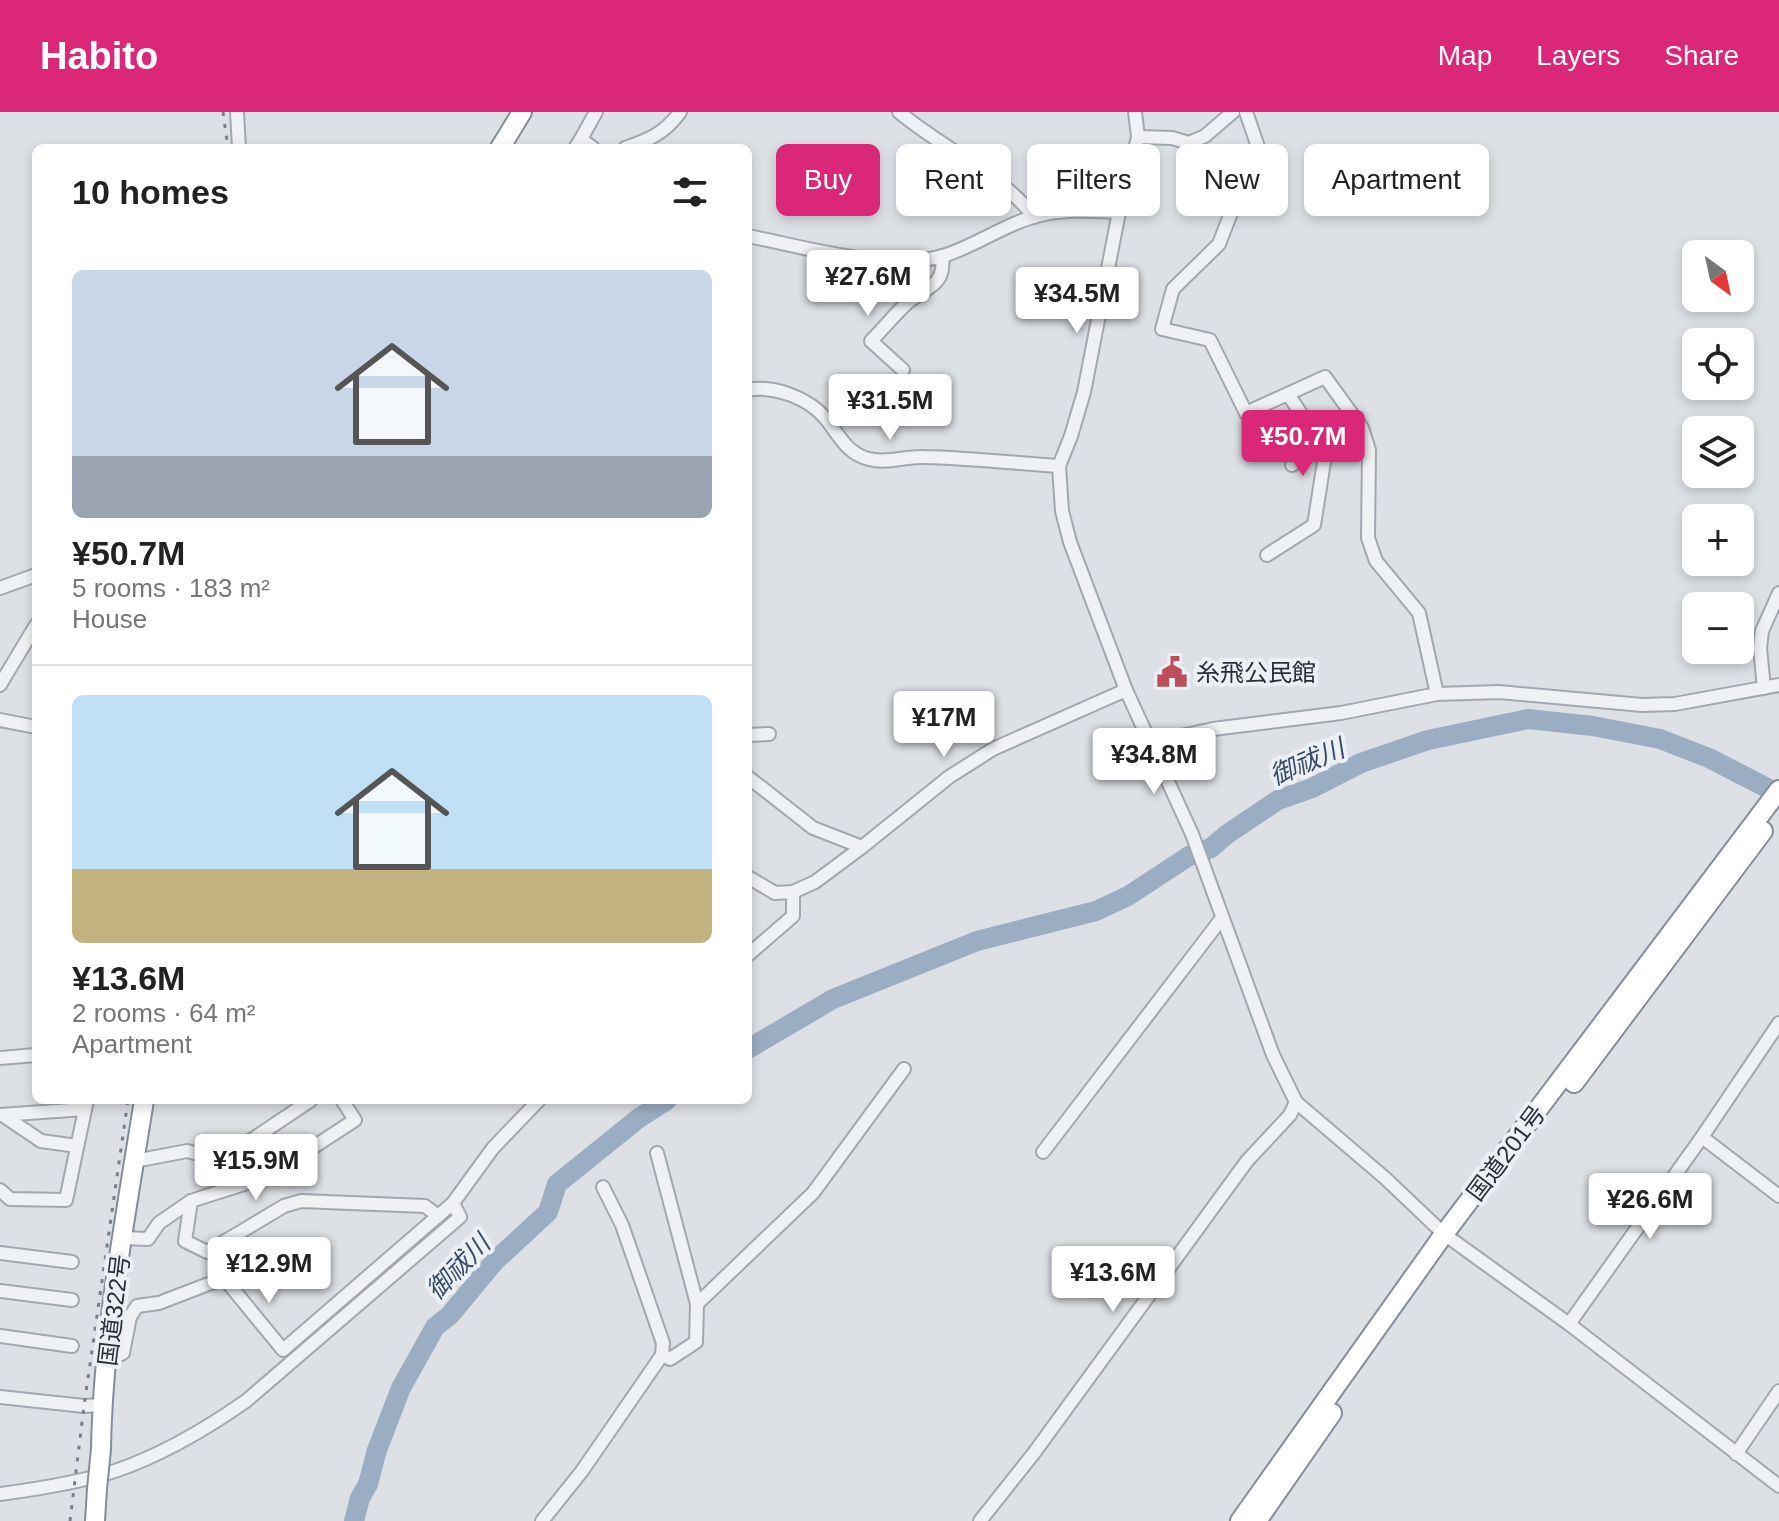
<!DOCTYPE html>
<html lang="en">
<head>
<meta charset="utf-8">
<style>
  :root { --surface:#fff; --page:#f6f6f6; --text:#222; --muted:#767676; --line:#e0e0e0; --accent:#db2777 }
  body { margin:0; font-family:Helvetica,"Noto Sans JP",sans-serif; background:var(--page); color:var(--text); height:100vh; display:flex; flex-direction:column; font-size:30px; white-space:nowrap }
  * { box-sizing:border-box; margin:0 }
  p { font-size:26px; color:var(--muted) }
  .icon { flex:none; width:44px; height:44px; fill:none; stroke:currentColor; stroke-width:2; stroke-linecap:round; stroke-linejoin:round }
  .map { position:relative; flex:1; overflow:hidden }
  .panel { position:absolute; left:32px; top:32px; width:720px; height:960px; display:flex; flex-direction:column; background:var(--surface); border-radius:12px; box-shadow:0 4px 12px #0003 }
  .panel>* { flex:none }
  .guide { position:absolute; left:776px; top:32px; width:760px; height:72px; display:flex; gap:16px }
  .needle { width:52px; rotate:147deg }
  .tools { position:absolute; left:1682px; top:128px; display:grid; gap:16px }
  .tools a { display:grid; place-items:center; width:72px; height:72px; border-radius:12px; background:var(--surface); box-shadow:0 4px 12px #0003; font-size:40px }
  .price { position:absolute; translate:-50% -68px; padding:0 18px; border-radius:8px; background:#fff; color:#222; font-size:26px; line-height:52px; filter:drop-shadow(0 2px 4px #0008) }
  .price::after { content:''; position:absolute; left:50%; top:48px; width:24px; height:18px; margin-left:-12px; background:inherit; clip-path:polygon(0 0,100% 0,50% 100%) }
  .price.on { background:var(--accent); color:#fff }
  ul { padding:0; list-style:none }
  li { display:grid; align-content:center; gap:16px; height:424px; padding:0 40px }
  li+li { border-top:2px solid var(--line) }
  li span { display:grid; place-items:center; height:248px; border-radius:12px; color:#555 }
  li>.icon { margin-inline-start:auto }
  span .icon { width:144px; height:144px; fill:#fffc; stroke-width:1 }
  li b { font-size:34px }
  h2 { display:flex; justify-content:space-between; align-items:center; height:96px; padding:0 40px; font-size:34px }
  .chip { padding:0 28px; border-radius:12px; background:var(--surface); box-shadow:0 4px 12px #0003; font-size:28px; line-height:72px }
  .chip.on { background:var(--accent); color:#fff }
  header { display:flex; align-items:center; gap:48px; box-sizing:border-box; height:112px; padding:0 40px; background:var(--accent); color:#fff }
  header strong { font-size:38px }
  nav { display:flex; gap:44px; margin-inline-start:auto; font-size:28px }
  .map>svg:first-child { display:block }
</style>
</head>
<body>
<header>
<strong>Habito</strong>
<nav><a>Map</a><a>Layers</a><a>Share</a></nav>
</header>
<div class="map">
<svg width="1779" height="1409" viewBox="0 0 1779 1409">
  <rect width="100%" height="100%" fill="#dde0e5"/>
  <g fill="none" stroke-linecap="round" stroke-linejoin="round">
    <!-- river -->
    <g stroke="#9badc2" stroke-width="20">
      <path d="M 748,937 L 833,887 L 977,829 L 1096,799 L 1128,784 L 1189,744 L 1211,736 L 1226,723 L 1278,688 L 1312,676 L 1361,651 L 1428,628 L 1528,607 L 1593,614 L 1660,627 L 1709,646 L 1779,682"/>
      <path d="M 354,1409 L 360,1386 L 368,1372 L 377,1338 L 401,1276 L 435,1215 L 450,1203 L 494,1150 L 548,1100 L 557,1072 L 639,1006 L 667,988"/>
    </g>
    <defs>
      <g id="minor">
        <path d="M 237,0 L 239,36"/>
        <path d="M 899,0 C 939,34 1005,65 1034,105"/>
        <path d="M 1135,0 L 1138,25 L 1119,100 L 1084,280 L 1071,324 L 1059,354 L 1062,399 L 1070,430 L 1126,578 L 1192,722 L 1273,943 L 1296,990 L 1385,1066 L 1444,1122 L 1569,1212 L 1779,1374"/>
        <path d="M 1246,0 L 1266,58"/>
        <path d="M 1138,25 L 1172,26 L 1189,31 L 1205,24 L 1233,0"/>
        <path d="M 581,27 L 596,0"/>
        <path d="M 1189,31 L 1234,93 L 1219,132 L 1173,177 L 1162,217 L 1210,228 L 1246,301 L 1325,265 L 1362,316 L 1369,338 L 1368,426 L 1376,449 L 1419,501 L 1437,582"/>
        <path d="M 575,36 L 581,27 L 593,36"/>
        <path d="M 625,36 C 649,28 665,21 680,0"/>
        <path d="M 1055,44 C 1081,47 1107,48 1133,53"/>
        <path d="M 748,124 C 804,135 887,160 943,144 C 978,133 1009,109 1045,102 C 1069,97 1095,99 1119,100"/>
        <path d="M 903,258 L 871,229 C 883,217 894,203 907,191 C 926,175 946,174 942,144"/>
        <path d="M 748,278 C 774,273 809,286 826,307 C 839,323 847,342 869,347 C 887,352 906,344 924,345 C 969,346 1014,351 1059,354"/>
        <path d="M 1292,353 L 1322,334"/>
        <path d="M 1267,443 L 1314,413 L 1324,350 L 1322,334 L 1288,282"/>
        <path d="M 0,476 L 36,463"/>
        <path d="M 0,573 L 36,513"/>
        <path d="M 1764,576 L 1760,536 L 1762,519 L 1779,481"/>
        <path d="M 0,608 L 36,615"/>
        <path d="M 748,623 L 769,622"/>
        <path d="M 1149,631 L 1213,617 L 1341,601 L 1437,582 L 1499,580 L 1642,593 L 1675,592 L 1779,573"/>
        <path d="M 748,665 L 813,716 L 862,735"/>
        <path d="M 748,765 L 775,781 L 793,780 L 815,770 L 862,735 L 949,665 L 993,637 L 1126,578"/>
        <path d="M 748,843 L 793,804 L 793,780"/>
        <path d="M 0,946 L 36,943"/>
        <path d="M 0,1003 L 85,997"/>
        <path d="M 4,1004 L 41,1029 L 77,1034"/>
        <path d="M 1702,1025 L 1779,1084"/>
        <path d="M 250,1029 L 269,1064"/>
        <path d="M 1043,1040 L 1222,806"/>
        <path d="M 657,1041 L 697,1192 L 696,1230 L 670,1247 L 662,1243"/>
        <path d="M 135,1049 L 187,1039 L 221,1048 L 233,1045 L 250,1029 L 311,988"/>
        <path d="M 0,1078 L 10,1087 L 66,1088 L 87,988"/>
        <path d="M 191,1089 L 269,1064 L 355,1008 L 342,988"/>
        <path d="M 123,1126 L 148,1127 L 159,1111 L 191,1089 L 185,1129 L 207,1140 L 284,1094 L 301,1089 L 425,1094 L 438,1104"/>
        <path d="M 0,1141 L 72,1150"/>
        <path d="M 0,1179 L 72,1188"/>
        <path d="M 697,1192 L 813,1081 L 904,957"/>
        <path d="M 1569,1212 L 1702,1025 L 1779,911"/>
        <path d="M 0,1224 L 72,1234"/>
        <path d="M 107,1249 L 123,1241 L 130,1205 L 137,1194 L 159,1191 L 224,1166 L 283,1238 L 453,1091 L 493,1036 L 539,988"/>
        <path d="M 0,1285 L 84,1294 L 102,1293"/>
        <path d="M 1736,1342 L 1779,1279"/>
        <path d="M 0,1382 C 38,1377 78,1371 115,1359 C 162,1343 206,1317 246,1289 L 460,1105 L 453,1091"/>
        <path d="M 542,1409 L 582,1359 L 662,1243 L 663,1231 L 622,1113 L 603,1075"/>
        <path d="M 980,1409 L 1034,1341 L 1247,1049 L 1290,1003 L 1296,990"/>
      </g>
      <g id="highway">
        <path d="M 500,36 L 522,0"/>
        <path d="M 1574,971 L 1763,719"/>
        <path d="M 101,1337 C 103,1220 126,1103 144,988"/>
        <path d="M 95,1409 L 97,1377"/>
        <path d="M 1240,1409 L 1444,1122 L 1779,678"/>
        <path d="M 1257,1409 L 1332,1301"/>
      </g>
    </defs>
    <!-- minor casing -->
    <use href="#minor" stroke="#a3a7ae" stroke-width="16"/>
    <!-- highway casing -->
    <use href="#highway" stroke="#868d9a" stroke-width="22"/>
    <!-- minor -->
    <use href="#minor" stroke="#eff1f4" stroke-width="12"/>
    <!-- highway -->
    <use href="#highway" stroke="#fff" stroke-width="18"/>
    <!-- rail -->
    <g stroke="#787f8d" stroke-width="3" stroke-dasharray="4 8" stroke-linecap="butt">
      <path d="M 223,0 L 228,36"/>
      <path d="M 70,1409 L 84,1294 L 128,988"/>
    </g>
    <defs>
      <path id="highway-bridge" d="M 97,1377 L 101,1337"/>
    </defs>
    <!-- highway-bridge casing -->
    <use href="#highway-bridge" stroke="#868d9a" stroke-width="22" stroke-linecap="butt"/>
    <!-- highway-bridge -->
    <use href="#highway-bridge" stroke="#fff" stroke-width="18"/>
  </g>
  <!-- icons -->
  <defs>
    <symbol id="civic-bare" viewBox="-9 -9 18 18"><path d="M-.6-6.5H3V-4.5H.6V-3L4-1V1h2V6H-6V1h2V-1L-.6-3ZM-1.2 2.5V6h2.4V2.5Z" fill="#be4e5b" stroke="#eceff3" stroke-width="2.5" paint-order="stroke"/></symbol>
  </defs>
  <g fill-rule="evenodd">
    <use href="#civic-bare" x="1150" y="538" width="44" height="44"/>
  </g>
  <g text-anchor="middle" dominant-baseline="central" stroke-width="8" stroke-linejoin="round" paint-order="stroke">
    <!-- poi labels -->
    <g font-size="24" fill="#282e3a" stroke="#eceff3" text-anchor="start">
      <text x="1196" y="560">糸飛公民館</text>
    </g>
    <!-- street labels -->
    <g font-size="24" fill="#282e3a" stroke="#eceff3">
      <text transform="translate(1506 1041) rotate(-53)">国道201号</text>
      <text transform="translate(114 1198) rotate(-83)">国道322号</text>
    </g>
    <!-- water labels -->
    <g font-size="26" font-style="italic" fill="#374c69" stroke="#eceff3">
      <text transform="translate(1307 650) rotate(-23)">御祓川</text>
      <text transform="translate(458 1155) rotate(-46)">御祓川</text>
    </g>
  </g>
</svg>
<div class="tools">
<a><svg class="needle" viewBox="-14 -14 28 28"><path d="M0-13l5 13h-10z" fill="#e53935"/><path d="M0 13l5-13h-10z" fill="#767676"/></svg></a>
<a><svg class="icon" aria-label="locate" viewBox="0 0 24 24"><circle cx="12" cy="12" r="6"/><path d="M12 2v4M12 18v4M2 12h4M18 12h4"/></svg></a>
<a><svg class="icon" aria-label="layers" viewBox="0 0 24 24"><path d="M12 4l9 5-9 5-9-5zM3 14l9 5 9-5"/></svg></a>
<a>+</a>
<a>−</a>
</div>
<b class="price" style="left:868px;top:206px">¥27.6M</b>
<b class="price" style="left:1077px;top:223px">¥34.5M</b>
<b class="price" style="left:890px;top:330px">¥31.5M</b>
<b class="price on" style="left:1303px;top:366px">¥50.7M</b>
<b class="price" style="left:944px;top:647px">¥17M</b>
<b class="price" style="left:1154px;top:684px">¥34.8M</b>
<b class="price" style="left:256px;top:1090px">¥15.9M</b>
<b class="price" style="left:1650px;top:1129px">¥26.6M</b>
<b class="price" style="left:269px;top:1193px">¥12.9M</b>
<b class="price" style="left:1113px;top:1202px">¥13.6M</b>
<div class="guide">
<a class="chip on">Buy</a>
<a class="chip">Rent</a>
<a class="chip">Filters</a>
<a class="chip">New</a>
<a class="chip">Apartment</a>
</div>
<section class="panel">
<h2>10 homes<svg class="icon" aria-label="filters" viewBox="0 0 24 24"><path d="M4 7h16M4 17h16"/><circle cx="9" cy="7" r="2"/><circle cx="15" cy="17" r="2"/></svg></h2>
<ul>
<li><span style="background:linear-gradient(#c9d6e8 75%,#9aa5b1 0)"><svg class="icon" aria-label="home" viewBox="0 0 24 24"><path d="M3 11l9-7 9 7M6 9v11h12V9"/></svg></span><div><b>¥50.7M</b><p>5 rooms · 183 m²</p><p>House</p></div></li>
<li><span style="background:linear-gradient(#bfe0f5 70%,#c2b280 0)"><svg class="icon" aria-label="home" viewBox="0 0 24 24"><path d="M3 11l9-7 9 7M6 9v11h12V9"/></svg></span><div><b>¥13.6M</b><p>2 rooms · 64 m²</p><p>Apartment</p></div></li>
</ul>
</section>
</div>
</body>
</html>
